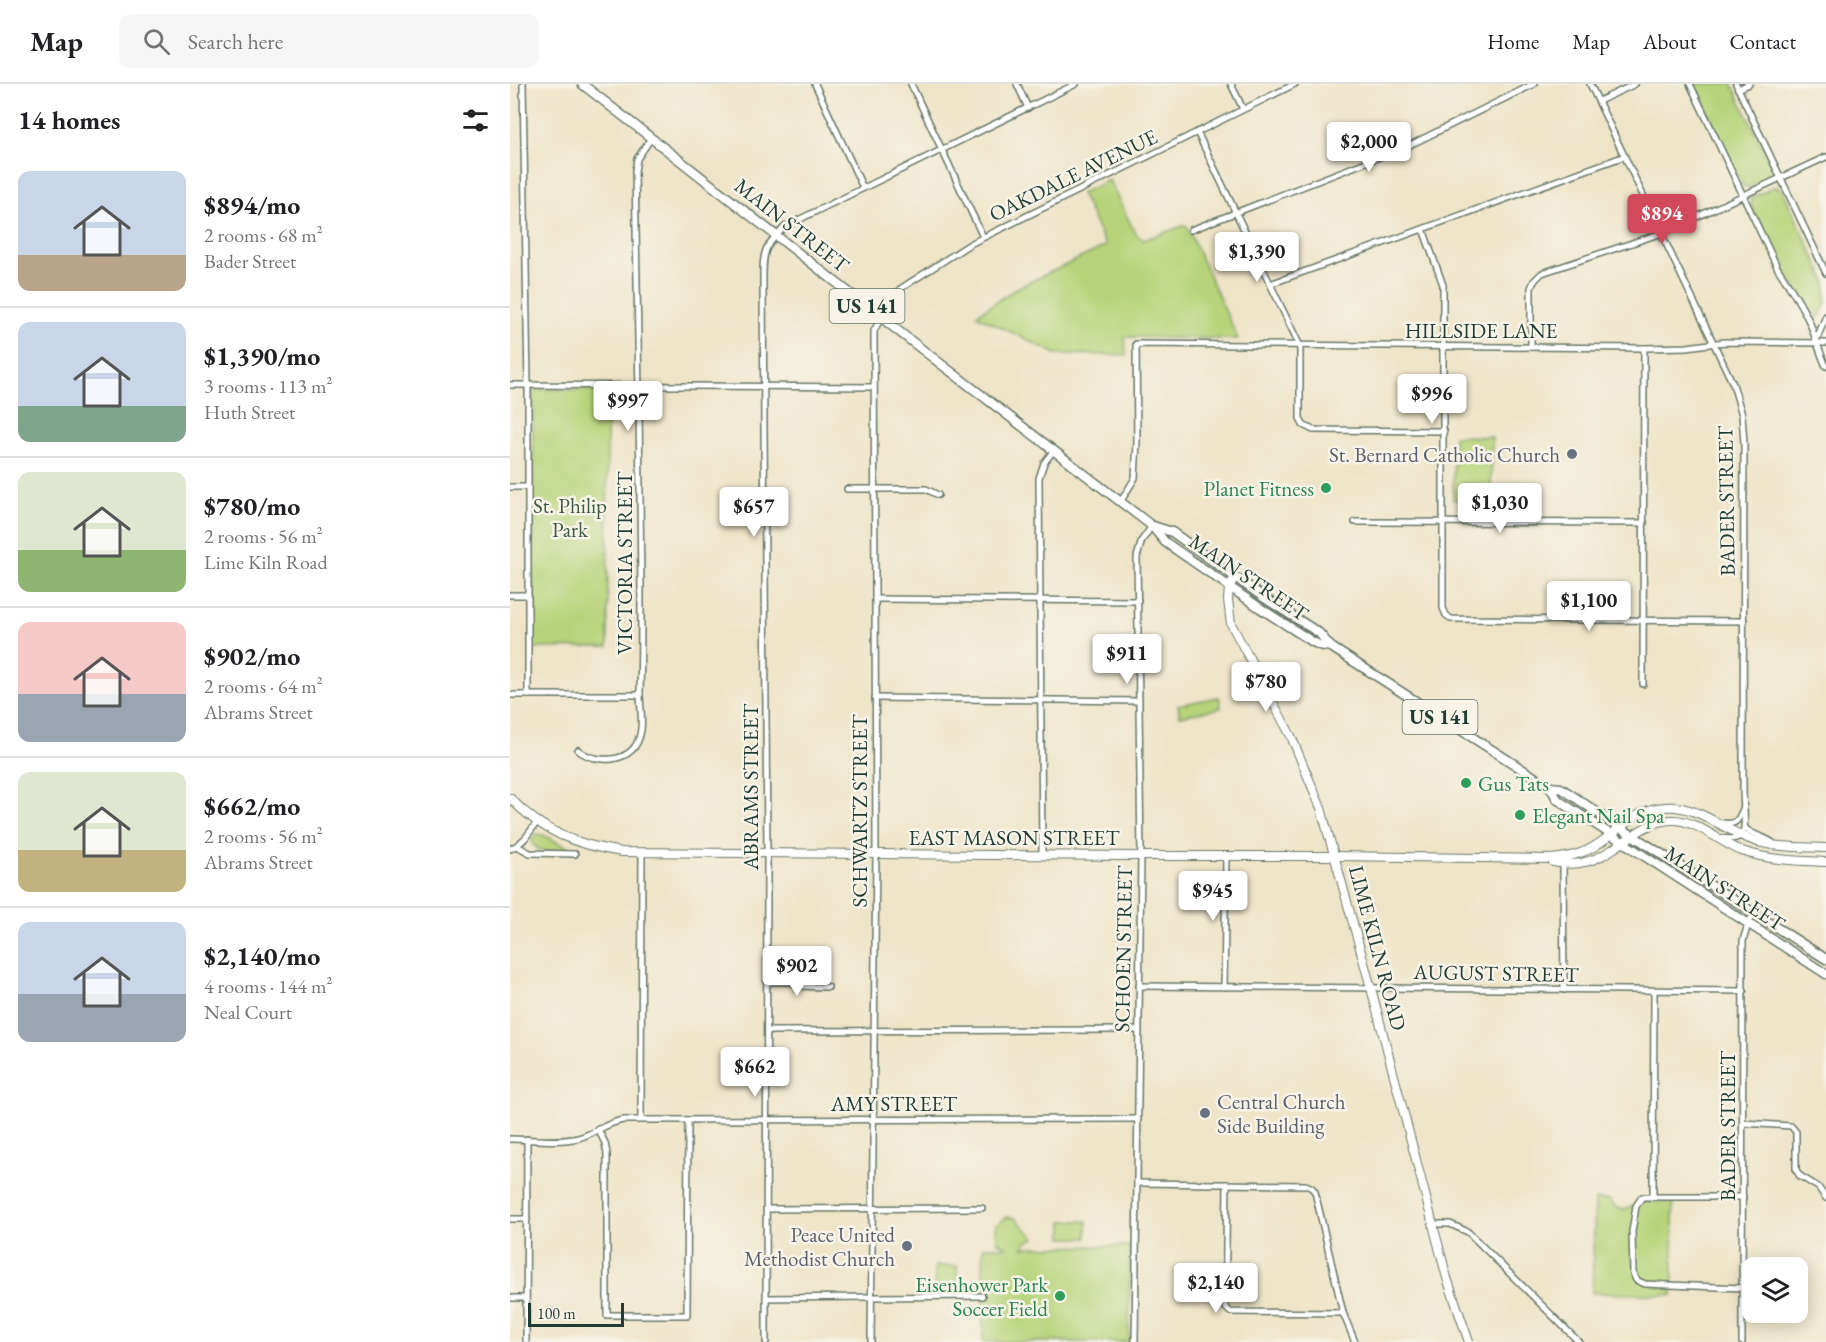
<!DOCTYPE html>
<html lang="en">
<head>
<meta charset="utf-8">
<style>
  :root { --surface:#fff; --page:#f6f6f6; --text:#202124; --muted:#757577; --line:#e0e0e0; --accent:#d1495b }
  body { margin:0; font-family:"EB Garamond",serif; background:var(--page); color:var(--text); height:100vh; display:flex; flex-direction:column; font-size:22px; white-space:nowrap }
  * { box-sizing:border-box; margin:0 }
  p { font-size:20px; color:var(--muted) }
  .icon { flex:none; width:33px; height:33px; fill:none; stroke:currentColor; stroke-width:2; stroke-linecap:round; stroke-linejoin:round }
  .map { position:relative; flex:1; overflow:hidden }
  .details { display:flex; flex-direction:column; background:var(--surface); width:510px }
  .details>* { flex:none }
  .controls { position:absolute; left:1232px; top:1173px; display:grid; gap:12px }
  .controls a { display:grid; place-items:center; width:66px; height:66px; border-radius:12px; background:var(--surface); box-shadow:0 3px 15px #0003; font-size:30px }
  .scale { position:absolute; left:18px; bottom:15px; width:96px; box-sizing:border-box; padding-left:6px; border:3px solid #1f3d34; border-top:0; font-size:16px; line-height:21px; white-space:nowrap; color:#1f3d34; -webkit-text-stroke:4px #f7f3e8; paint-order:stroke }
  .price { position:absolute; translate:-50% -51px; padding:0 14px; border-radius:6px; background:#fff; color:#222; font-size:20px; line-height:39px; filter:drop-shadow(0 2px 3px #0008) }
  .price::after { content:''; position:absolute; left:50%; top:36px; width:18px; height:14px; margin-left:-9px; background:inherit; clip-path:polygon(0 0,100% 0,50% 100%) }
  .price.current { background:var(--accent); color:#fff }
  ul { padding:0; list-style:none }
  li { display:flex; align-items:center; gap:18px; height:150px; padding:0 18px }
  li+li { border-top:2px solid var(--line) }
  li span { display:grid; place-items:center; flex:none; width:168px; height:120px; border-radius:12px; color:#555 }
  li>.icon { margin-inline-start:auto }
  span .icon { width:72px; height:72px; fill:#fffc; stroke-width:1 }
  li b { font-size:26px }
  h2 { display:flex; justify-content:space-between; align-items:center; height:72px; padding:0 18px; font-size:26px }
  header { display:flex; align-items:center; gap:36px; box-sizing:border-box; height:84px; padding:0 30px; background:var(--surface); border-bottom:2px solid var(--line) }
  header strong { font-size:28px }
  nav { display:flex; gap:33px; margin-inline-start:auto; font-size:21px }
  .search { width:420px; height:54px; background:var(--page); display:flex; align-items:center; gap:15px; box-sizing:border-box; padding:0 21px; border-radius:12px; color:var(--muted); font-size:22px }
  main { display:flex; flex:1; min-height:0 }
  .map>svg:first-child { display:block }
</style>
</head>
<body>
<header>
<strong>Map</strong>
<div class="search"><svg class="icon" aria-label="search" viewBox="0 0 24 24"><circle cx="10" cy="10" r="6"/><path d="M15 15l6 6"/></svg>Search here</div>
<nav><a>Home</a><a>Map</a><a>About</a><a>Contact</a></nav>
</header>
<main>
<section class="details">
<h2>14 homes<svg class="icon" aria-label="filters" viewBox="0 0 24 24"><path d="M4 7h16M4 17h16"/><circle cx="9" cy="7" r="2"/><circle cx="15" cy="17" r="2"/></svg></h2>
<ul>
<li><span style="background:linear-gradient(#c9d6e8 70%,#b9a48a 0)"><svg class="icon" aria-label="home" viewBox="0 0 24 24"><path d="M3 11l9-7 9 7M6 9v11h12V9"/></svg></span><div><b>$894/mo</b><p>2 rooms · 68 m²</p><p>Bader Street</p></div></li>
<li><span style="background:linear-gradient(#c9d6e8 70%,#7fa58c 0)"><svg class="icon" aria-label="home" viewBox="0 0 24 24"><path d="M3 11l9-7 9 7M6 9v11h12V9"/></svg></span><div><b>$1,390/mo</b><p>3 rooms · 113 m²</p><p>Huth Street</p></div></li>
<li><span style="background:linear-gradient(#dfe7d0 65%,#8fb573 0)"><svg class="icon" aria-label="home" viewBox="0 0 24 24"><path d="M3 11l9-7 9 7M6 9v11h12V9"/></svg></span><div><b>$780/mo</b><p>2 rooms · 56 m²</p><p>Lime Kiln Road</p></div></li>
<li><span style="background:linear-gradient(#f6c9c9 60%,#9aa5b1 0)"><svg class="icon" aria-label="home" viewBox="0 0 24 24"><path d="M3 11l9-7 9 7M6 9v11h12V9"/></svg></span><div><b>$902/mo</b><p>2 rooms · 64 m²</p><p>Abrams Street</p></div></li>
<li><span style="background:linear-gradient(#dfe7d0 65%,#c2b280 0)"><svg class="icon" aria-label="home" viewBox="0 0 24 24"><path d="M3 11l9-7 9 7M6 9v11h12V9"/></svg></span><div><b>$662/mo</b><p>2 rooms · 56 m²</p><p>Abrams Street</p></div></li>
<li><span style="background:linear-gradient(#c9d6e8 60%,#9aa5b1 0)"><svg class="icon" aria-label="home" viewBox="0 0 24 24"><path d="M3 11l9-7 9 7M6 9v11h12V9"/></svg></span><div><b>$2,140/mo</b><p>4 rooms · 144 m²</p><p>Neal Court</p></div></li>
</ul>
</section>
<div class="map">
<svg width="1316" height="1258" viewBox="0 0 1316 1258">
  <rect width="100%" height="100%" fill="#f7f3e8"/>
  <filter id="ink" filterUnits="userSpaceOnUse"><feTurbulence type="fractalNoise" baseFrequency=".0167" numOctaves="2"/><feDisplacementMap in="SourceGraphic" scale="12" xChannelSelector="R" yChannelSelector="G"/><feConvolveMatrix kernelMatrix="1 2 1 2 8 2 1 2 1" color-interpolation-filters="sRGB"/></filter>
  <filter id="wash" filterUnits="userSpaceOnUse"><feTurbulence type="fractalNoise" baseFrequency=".008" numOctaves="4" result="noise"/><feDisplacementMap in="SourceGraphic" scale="24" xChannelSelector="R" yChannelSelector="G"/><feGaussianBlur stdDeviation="1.35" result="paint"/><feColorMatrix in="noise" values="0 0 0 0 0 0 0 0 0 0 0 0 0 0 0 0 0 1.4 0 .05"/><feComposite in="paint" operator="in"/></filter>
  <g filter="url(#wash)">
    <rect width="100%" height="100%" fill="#eee4c7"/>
    <!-- green -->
    <g fill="#b7d47a" stroke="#6b8857" stroke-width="1.5">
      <path d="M 1184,0 L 1222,0 L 1263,85 L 1262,91 L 1260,93 L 1239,103 L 1233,102 Z"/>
      <path d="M 599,96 L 625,149 L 633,156 L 676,141 L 728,255 L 615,253 L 616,271 L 546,270 L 466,231 L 507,204 L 596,162 L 571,109 Z"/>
      <path d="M 1264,103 L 1269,103 L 1273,107 L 1316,198 L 1316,218 L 1310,232 L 1303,234 L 1298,229 L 1285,203 L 1270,181 L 1242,123 L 1241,117 L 1243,113 Z"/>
      <path d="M 23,305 L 97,306 L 98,563 L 23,564 Z"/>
      <path d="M 944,352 L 982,353 L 981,416 L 943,416 Z"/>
      <path d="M 709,613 L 711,624 L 670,632 L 668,621 Z"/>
      <path d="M 26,750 L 33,751 L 63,766 C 51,766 25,772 22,757 Z"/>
      <path d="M 1085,1116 L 1100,1116 L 1105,1123 L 1114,1126 L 1134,1118 L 1163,1118 L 1163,1211 L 1082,1209 Z"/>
      <path d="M 497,1133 L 505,1134 L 525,1154 L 517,1158 L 513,1163 L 620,1162 L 619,1258 L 473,1258 L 473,1163 L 496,1163 L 487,1157 L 486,1141 Z"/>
      <path d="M 577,1137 L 577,1154 L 553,1154 L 553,1137 Z"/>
      <path d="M 425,1182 L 447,1182 L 447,1202 L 425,1203 Z"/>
    </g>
  </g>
  <g filter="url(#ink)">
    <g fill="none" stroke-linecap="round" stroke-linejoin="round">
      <defs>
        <g id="street">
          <path d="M 13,0 L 18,301 L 18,611"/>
          <path d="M 305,0 L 353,104"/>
          <path d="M 401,0 L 473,153"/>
          <path d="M 507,0 L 518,24"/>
          <path d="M 721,0 L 733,25"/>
          <path d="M 1080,0 L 1223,300 L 1232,331 L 1234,359 L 1233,697 C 1233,707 1233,717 1234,726 C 1235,747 1237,758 1211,754"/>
          <path d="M 1180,0 L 1268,185 C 1280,203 1293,222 1301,242 C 1306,256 1310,269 1316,282"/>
          <path d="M 1226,0 L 1316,189"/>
          <path d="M 1228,5 L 1239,0"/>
          <path d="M 1089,17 L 1125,0"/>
          <path d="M 687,48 L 790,262 L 790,334 L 793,341 L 803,346 L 934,347"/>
          <path d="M 913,145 L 933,201 L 933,524 L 936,531 L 941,535 L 1234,537"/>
          <path d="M 681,146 L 900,61 L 1024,0"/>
          <path d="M 760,200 L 1115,72"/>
          <path d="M 1306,257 L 1316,232"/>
          <path d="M 1021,263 L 1021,204 L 1024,197 L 1032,189 L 1152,149 L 1316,73"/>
          <path d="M 0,301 L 363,303"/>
          <path d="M 0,403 L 18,403"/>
          <path d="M 337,405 L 416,405 L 428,411"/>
          <path d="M 611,417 L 625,394 L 627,358 L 626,260 L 1134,264 L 1177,263 L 1214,258 L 1316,259"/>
          <path d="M 845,438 L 1134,439"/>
          <path d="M 0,511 L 18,511"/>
          <path d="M 365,515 L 628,517"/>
          <path d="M 1133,600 L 1134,264"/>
          <path d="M 0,611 L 130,611"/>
          <path d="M 365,614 L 629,617"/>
          <path d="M 68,666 C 85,680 121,680 129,654 C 134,641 130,623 130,609 C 131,574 131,540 131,505 C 130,366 128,226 125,87 L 127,75 L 141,54"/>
          <path d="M 1212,739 C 1225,741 1228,738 1233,725"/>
          <path d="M 1235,744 C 1244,753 1256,752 1264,760"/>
          <path d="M 7,762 L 20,769 L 65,770"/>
          <path d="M 0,765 C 13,760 19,749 27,738"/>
          <path d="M 532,771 L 529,394 L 534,379 L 544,366"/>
          <path d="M 1053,779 L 1054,906"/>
          <path d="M 257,898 L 282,898 L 287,902 L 318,903"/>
          <path d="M 629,902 L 1234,907"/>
          <path d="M 714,903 L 716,773"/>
          <path d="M 257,947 L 629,946"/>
          <path d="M 131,1035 L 132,768"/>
          <path d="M 1233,1039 L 1281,1042 L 1286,1048 L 1286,1086 L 1290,1092 L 1308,1103 L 1316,1114"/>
          <path d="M 88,1045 L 95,1059 L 97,1070 L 97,1231 L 177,1231 L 178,1036"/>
          <path d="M 0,1055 C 22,1055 47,1059 68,1054 C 84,1050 96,1039 113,1036 L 628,1035"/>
          <path d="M 627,1099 L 796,1101 L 802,1104 L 805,1108 L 833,1229 L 845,1258"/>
          <path d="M 717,1100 L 715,1223 L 720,1228 L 833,1229"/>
          <path d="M 1143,1112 L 1144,907"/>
          <path d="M 256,1125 L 472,1124"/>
          <path d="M 0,1135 L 17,1135"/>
          <path d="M 923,1140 L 940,1140 L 958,1148 L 1069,1258"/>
          <path d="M 1232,1204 L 1135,1200 L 1126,1196 L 1123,1189 L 1122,1148 L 1126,1122 L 1132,1113 L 1233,1113"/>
          <path d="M 0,1214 L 16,1214"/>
          <path d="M 256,1214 L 472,1212"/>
          <path d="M 16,1258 L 17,1055"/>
          <path d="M 256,1258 L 257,769 L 253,200 C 253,168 252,164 276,142 L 566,0"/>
          <path d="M 361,1258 L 366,770 L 364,247 L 378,220 L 390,205 L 460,160 L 785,0"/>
          <path d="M 625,1258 L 631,772 L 627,473 L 632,456 L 642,442"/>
          <path d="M 1232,1258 L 1233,857 L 1238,840 L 1244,829"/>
        </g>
        <g id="secondary">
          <path d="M 725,493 L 719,503 L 718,516 L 721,540 L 781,652 L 811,724 L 861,904 L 937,1194 L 959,1258"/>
          <path d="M 0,714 C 32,748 67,761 112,768 L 622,772 L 825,772 L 1041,775 C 1058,773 1074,770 1088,760 C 1110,746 1127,724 1155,723 C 1189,720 1216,749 1248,758 C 1270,764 1293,763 1316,764"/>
          <path d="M 1043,778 C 1054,780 1065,781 1075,778 C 1107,771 1128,737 1162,736 C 1184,735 1209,757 1229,766 C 1256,776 1287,777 1316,778"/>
        </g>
        <g id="primary">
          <path d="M 72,0 L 405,260 L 642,442 L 655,458 L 750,524 L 803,558 L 809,561 L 821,563"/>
          <path d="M 643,442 L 662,448 L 756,515 L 809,549 L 821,563 L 1040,703 L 1048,716 L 1316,890"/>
          <path d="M 1040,703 L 1051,704 L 1103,739 L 1316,875"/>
        </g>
      </defs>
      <!-- street casing -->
      <use href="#street" stroke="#677767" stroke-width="8"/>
      <!-- secondary casing -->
      <use href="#secondary" stroke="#677767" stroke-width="10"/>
      <!-- primary casing -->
      <use href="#primary" stroke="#677767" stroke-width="11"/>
      <!-- street -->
      <use href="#street" stroke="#fff" stroke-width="5"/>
      <!-- secondary -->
      <use href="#secondary" stroke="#fff" stroke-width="8"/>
      <!-- primary -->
      <use href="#primary" stroke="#fff" stroke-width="8"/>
    </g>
  </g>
  <!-- markers -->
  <g fill="#6b7280" stroke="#f7f3e8" stroke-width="2">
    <circle cx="1062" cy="370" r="6"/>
    <circle cx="695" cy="1029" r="6"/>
    <circle cx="397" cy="1162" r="6"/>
  </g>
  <g fill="#2e9e5b" stroke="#f7f3e8" stroke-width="2">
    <circle cx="816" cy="404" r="6"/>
    <circle cx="956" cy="699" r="6"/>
    <circle cx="1010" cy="731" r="6"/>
    <circle cx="550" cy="1212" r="6"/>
  </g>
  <g text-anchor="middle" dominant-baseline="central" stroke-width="5" stroke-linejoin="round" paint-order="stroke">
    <!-- shield labels -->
    <g fill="#f7f3e8" stroke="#60746a" stroke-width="1.5">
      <rect x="319.5" y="205" width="75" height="34" rx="4.5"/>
      <rect x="892.5" y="616" width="75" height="34" rx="4.5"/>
    </g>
    <g font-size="20" font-weight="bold" fill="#1f3d34">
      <text x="357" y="222">US 141</text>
      <text x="930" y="633">US 141</text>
    </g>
    <!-- street labels -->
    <g font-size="21" fill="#1f3d34" stroke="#f7f3e8">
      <text transform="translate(563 91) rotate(-26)">OAKDALE AVENUE</text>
      <text transform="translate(282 141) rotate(38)">MAIN STREET</text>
      <text x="971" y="246">HILLSIDE LANE</text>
      <text transform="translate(1216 417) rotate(-91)">BADER STREET</text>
      <text transform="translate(114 479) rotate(-90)">VICTORIA STREET</text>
      <text transform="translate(739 493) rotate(34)">MAIN STREET</text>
      <text transform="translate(240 703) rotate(-90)">ABRAMS STREET</text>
      <text transform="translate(349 727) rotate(-90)">SCHWARTZ STREET</text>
      <text x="504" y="753">EAST MASON STREET</text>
      <text transform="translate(1215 804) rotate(33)">MAIN STREET</text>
      <text transform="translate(868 864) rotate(75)">LIME KILN ROAD</text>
      <text transform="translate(613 865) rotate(-89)">SCHOEN STREET</text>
      <text transform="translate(986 889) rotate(1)">AUGUST STREET</text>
      <text x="384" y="1019">AMY STREET</text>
      <text transform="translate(1217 1042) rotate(-90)">BADER STREET</text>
    </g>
    <!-- worship labels -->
    <g font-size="21" fill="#5b616d" stroke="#f7f3e8" text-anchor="end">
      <text x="1050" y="370">St. Bernard Catholic Church</text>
      <text x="707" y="1017" text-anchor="start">Central Church<tspan x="707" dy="24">Side Building</tspan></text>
      <text x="385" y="1150">Peace United<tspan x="385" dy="24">Methodist Church</tspan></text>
    </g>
    <!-- leisure labels -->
    <g font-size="21" fill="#27864d" stroke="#f7f3e8" text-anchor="end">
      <text x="804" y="404">Planet Fitness</text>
      <text x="968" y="699" text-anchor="start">Gus Tats</text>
      <text x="1022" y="731" text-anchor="start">Elegant Nail Spa</text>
      <text x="538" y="1200">Eisenhower Park<tspan x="538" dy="24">Soccer Field</tspan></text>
    </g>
    <!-- park labels -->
    <g font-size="21" fill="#3d5b42" stroke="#f7f3e8">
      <text x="60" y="421">St. Philip<tspan x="60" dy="24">Park</tspan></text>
    </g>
  </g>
</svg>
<div class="controls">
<a><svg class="icon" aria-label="layers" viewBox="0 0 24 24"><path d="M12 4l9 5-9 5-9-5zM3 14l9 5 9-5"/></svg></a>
</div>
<div class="scale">100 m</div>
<b class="price" style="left:859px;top:89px">$2,000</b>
<b class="price current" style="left:1152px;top:161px">$894</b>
<b class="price" style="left:747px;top:199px">$1,390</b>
<b class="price" style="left:922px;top:341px">$996</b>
<b class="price" style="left:118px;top:348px">$997</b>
<b class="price" style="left:990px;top:450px">$1,030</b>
<b class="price" style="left:244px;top:454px">$657</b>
<b class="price" style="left:1079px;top:548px">$1,100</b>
<b class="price" style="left:617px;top:601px">$911</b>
<b class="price" style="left:756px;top:629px">$780</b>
<b class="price" style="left:703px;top:838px">$945</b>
<b class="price" style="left:287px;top:913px">$902</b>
<b class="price" style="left:245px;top:1014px">$662</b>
<b class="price" style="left:706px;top:1230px">$2,140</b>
</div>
</main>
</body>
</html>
